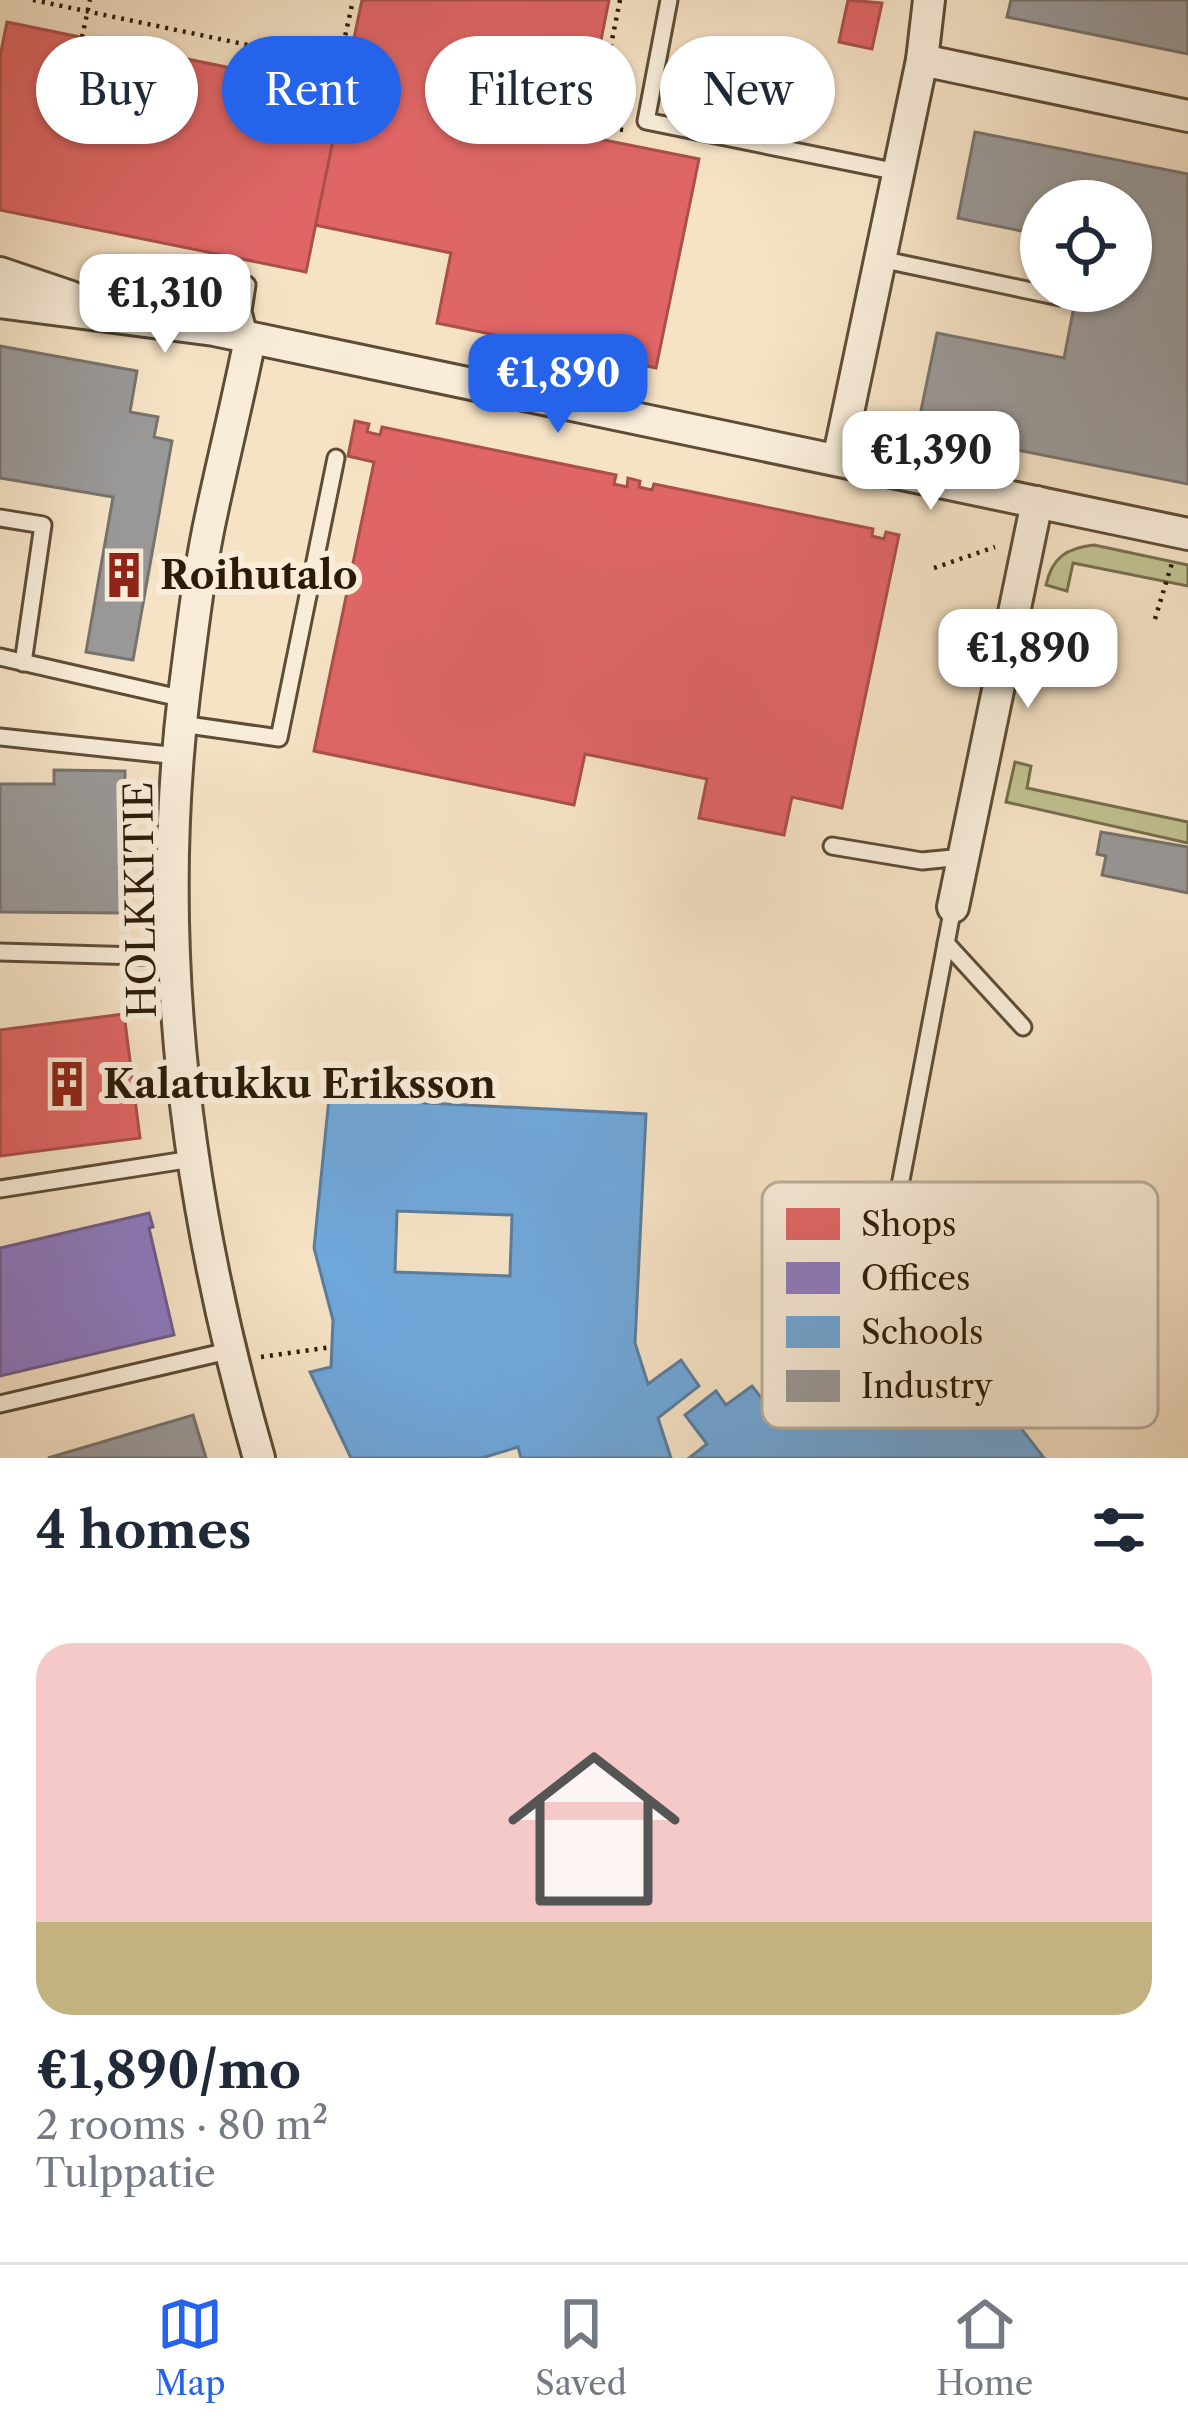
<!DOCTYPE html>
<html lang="en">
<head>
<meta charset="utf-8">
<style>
  :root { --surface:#fff; --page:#f6f6f7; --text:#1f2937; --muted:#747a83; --line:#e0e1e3; --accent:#2563eb }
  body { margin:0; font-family:"Libre Caslon Text",serif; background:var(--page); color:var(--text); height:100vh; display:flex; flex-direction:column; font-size:45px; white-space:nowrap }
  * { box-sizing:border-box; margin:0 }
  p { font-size:39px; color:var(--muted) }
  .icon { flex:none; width:66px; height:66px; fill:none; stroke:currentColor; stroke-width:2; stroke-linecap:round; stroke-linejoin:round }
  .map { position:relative; height:1458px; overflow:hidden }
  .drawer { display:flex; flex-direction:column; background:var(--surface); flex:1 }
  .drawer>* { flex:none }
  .hud { position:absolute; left:36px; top:36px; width:1116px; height:108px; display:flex; gap:24px }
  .buttons { position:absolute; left:1020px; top:180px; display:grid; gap:24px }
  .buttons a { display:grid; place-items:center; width:132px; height:132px; border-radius:50%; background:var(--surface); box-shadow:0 3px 9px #0004; font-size:60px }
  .price { position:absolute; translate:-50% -102px; padding:0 27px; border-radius:24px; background:#fff; color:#222; font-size:39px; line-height:78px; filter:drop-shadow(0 3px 6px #0008) }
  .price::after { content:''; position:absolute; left:50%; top:72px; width:36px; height:27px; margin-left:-18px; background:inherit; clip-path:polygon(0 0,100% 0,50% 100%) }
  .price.on { background:var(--accent); color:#fff }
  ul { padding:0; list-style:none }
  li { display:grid; align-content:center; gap:24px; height:636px; padding:0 36px }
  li+li { border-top:3px solid var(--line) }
  li span { display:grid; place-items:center; height:372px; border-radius:36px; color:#555 }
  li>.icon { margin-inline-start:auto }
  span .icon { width:216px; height:216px; fill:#fffc; stroke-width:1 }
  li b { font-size:51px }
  h2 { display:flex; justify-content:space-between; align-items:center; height:144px; padding:0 36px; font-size:51px }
  .chip { padding:0 42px; border-radius:54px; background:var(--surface); box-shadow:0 3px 9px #0004; font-size:42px; line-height:108px }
  .chip.on { background:var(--accent); color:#fff }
  .menu { display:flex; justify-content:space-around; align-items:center; height:168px; border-top:3px solid var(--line); background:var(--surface); font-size:33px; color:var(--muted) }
  .menu a { display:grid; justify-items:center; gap:6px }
  .menu .on { color:var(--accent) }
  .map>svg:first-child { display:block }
</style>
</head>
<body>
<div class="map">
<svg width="1188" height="1458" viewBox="0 0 1188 1458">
  <rect width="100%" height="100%" fill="#f6e3c6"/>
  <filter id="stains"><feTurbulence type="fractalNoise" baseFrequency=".00167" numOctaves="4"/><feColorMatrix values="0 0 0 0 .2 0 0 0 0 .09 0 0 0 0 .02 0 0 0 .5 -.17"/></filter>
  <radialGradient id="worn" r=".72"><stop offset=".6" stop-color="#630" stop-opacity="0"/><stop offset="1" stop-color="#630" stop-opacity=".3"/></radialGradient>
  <!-- green -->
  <g fill="#c1c292" stroke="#766e4c" stroke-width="3">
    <path d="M 1094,545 L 1188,565 L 1188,586 L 1073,563 L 1067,591 L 1046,585 C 1052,557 1067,548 1094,545 Z"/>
    <path d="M 1015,762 L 1031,766 L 1027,788 L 1188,822 L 1188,843 L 1006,802 Z"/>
  </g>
  <!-- shops -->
  <g fill="#e06666" stroke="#aa5049" stroke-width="3">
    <path d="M 362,0 L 609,0 L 589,100 L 576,98 L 569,133 L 699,159 L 656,368 L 437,323 L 451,253 L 315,225 Z"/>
    <path d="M 848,0 L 882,3 L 872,49 L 839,42 Z"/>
    <path d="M 7,22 L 343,91 L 306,272 L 0,210 L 0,57 Z"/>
    <path d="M 355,421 L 369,424 L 367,432 L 380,435 L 382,427 L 616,475 L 614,484 L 627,487 L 628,478 L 640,481 L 639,487 L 652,490 L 654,484 L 873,529 L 872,536 L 884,539 L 886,532 L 899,535 L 842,808 L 792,797 L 784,835 L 699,818 L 707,779 L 585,754 L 574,805 L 314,751 L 374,462 L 348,456 Z"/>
    <path d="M 124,1014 L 140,1138 L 0,1156 L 0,1030 Z"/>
  </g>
  <!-- offices -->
  <path fill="#8e7cc3" stroke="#705f8a" stroke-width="3" d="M 149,1213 L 153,1227 L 149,1228 L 174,1335 L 0,1376 L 0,1248 Z"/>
  <!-- schools -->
  <g fill="#6fa8dc" stroke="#5b7e9c" stroke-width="3" fill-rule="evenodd">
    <path d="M 329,1098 L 646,1114 L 635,1343 L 648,1384 L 681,1360 L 699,1386 L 658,1418 L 671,1458 L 521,1458 L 518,1447 L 482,1458 L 351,1458 L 310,1372 L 331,1367 L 333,1320 L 314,1248 ZM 397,1211 L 512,1215 L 510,1276 L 395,1272 Z"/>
    <path d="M 927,1325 L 975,1387 L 984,1380 L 1044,1458 L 689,1458 L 707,1444 L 685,1415 L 716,1391 L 726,1405 L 752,1386 L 763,1400 L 821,1356 L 845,1387 Z"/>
  </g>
  <!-- industry -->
  <g fill="#999" stroke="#78736d" stroke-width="3">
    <path d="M 1011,0 L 1188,0 L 1188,54 L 1007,17 Z"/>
    <path d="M 975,132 L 1188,174 L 1188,484 L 917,430 L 937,333 L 1064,358 L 1077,291 L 1131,291 L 1131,201 L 1041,201 L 1041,235 L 958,218 Z"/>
    <path d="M 0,346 L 137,371 L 130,412 L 158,417 L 154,437 L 172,441 L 133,660 L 86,652 L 113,497 L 0,478 Z"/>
    <path d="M 54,770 L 125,771 L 124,913 L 0,912 L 0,784 L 54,784 Z"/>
    <path d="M 1101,832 L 1188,847 L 1188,893 L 1102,875 L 1106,856 L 1097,854 Z"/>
    <path d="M 193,1415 L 206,1458 L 48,1458 Z"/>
  </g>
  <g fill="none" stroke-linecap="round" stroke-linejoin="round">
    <defs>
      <g id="service">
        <path d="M 669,0 L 646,121 L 898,172"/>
        <path d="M 880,259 L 1060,297"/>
        <path d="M 247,285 L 243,311 L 250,339"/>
        <path d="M 0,518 L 43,525 L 23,663"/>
        <path d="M 0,657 L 184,699"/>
        <path d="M 181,724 L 279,738 L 336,458"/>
        <path d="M 0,737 L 178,756"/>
        <path d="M 832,846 L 922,861 L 963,857"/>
        <path d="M 946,943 L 1023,1027"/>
        <path d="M 0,952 L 175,957"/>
        <path d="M 0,1189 L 192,1159"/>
        <path d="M 894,1217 L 953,907"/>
        <path d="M 0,1404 L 228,1351"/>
      </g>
      <g id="minor">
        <path d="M 922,60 L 1188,116"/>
        <path d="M 0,273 L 71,297"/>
        <path d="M 0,302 L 214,330 L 1188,534"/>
        <path d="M 250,339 C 239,395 225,451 213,507 C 199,569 192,633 184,695 C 153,952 188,1211 259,1458"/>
        <path d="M 838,460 L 922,60 L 929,0"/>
        <path d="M 953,907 L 1037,502"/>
      </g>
    </defs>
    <!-- service casing -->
    <use href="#service" stroke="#5e4d36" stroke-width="21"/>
    <!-- minor casing -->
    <use href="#minor" stroke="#5e4d36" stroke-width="36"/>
    <!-- path -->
    <g stroke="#2b1b06" stroke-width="4.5" stroke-dasharray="3 6" stroke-linecap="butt">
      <path d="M 33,0 L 339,64 L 353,0"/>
      <path d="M 620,0 L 595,125 L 629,131"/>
      <path d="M 82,37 L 90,0"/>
      <path d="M 934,568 L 995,547"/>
      <path d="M 1155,619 L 1172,563"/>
      <path d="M 261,1357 L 332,1347"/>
    </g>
    <!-- service -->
    <use href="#service" stroke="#f9edda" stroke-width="15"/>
    <!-- minor -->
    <use href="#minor" stroke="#f9edda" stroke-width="30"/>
  </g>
  <!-- icons -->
  <defs>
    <symbol id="building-bare" viewBox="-9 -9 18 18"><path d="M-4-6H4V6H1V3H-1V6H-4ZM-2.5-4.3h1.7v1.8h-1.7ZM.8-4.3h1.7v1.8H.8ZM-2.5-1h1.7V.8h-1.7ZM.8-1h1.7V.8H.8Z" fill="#8f2418" stroke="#f9edda" stroke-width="2.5" paint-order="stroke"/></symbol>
  </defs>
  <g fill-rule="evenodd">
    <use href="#building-bare" x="91" y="542" width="66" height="66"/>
    <use href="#building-bare" x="34" y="1051" width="66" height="66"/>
  </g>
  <g text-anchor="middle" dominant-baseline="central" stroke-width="12" stroke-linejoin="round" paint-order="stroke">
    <!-- poi labels -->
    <g font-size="39" font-weight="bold" fill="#2b1b06" stroke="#f9edda" text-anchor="start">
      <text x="160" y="575">Roihutalo</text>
      <text x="103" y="1084">Kalatukku Eriksson</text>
    </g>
    <!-- street labels -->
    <g font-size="39" fill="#2b1b06" stroke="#f9edda">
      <text transform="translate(140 900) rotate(-91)">HOLKKITIE</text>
    </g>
  </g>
  <!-- legend -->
  <rect x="762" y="1182" width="396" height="246" rx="18" fill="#f9edda" stroke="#bbae9a" stroke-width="3"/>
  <rect x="786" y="1208" width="54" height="32" fill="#e06666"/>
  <rect x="786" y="1262" width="54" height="32" fill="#8e7cc3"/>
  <rect x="786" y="1316" width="54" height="32" fill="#6fa8dc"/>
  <rect x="786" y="1370" width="54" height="32" fill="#999"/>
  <g font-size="33" fill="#2b1b06">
    <text x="861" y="1236">Shops</text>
    <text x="861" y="1290">Offices</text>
    <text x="861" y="1344">Schools</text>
    <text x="861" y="1398">Industry</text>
  </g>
  <rect width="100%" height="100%" filter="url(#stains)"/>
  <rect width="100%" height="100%" fill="url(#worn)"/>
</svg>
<div class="buttons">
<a><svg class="icon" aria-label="locate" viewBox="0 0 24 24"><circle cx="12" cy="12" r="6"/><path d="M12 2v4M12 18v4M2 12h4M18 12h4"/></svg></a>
</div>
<b class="price" style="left:165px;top:356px">€1,310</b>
<b class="price on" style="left:558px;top:436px">€1,890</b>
<b class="price" style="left:931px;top:513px">€1,390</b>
<b class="price" style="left:1028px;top:711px">€1,890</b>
<div class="hud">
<a class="chip">Buy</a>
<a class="chip on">Rent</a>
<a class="chip">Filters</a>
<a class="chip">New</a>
</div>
</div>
<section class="drawer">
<h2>4 homes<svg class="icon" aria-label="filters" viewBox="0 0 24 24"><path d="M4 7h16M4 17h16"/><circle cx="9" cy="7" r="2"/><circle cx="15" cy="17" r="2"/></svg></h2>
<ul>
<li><span style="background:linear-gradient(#f6c9c9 75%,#c2b280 0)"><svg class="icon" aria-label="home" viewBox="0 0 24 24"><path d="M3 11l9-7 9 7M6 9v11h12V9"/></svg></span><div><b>€1,890/mo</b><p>2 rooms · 80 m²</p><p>Tulppatie</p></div></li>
</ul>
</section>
<nav class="menu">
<a class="on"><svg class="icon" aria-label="map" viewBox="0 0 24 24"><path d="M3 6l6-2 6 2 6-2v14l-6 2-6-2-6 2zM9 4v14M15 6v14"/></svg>Map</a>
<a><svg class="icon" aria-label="saved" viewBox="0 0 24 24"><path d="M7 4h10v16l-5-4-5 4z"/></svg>Saved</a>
<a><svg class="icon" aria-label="home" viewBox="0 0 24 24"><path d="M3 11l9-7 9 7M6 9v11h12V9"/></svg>Home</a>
</nav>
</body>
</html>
